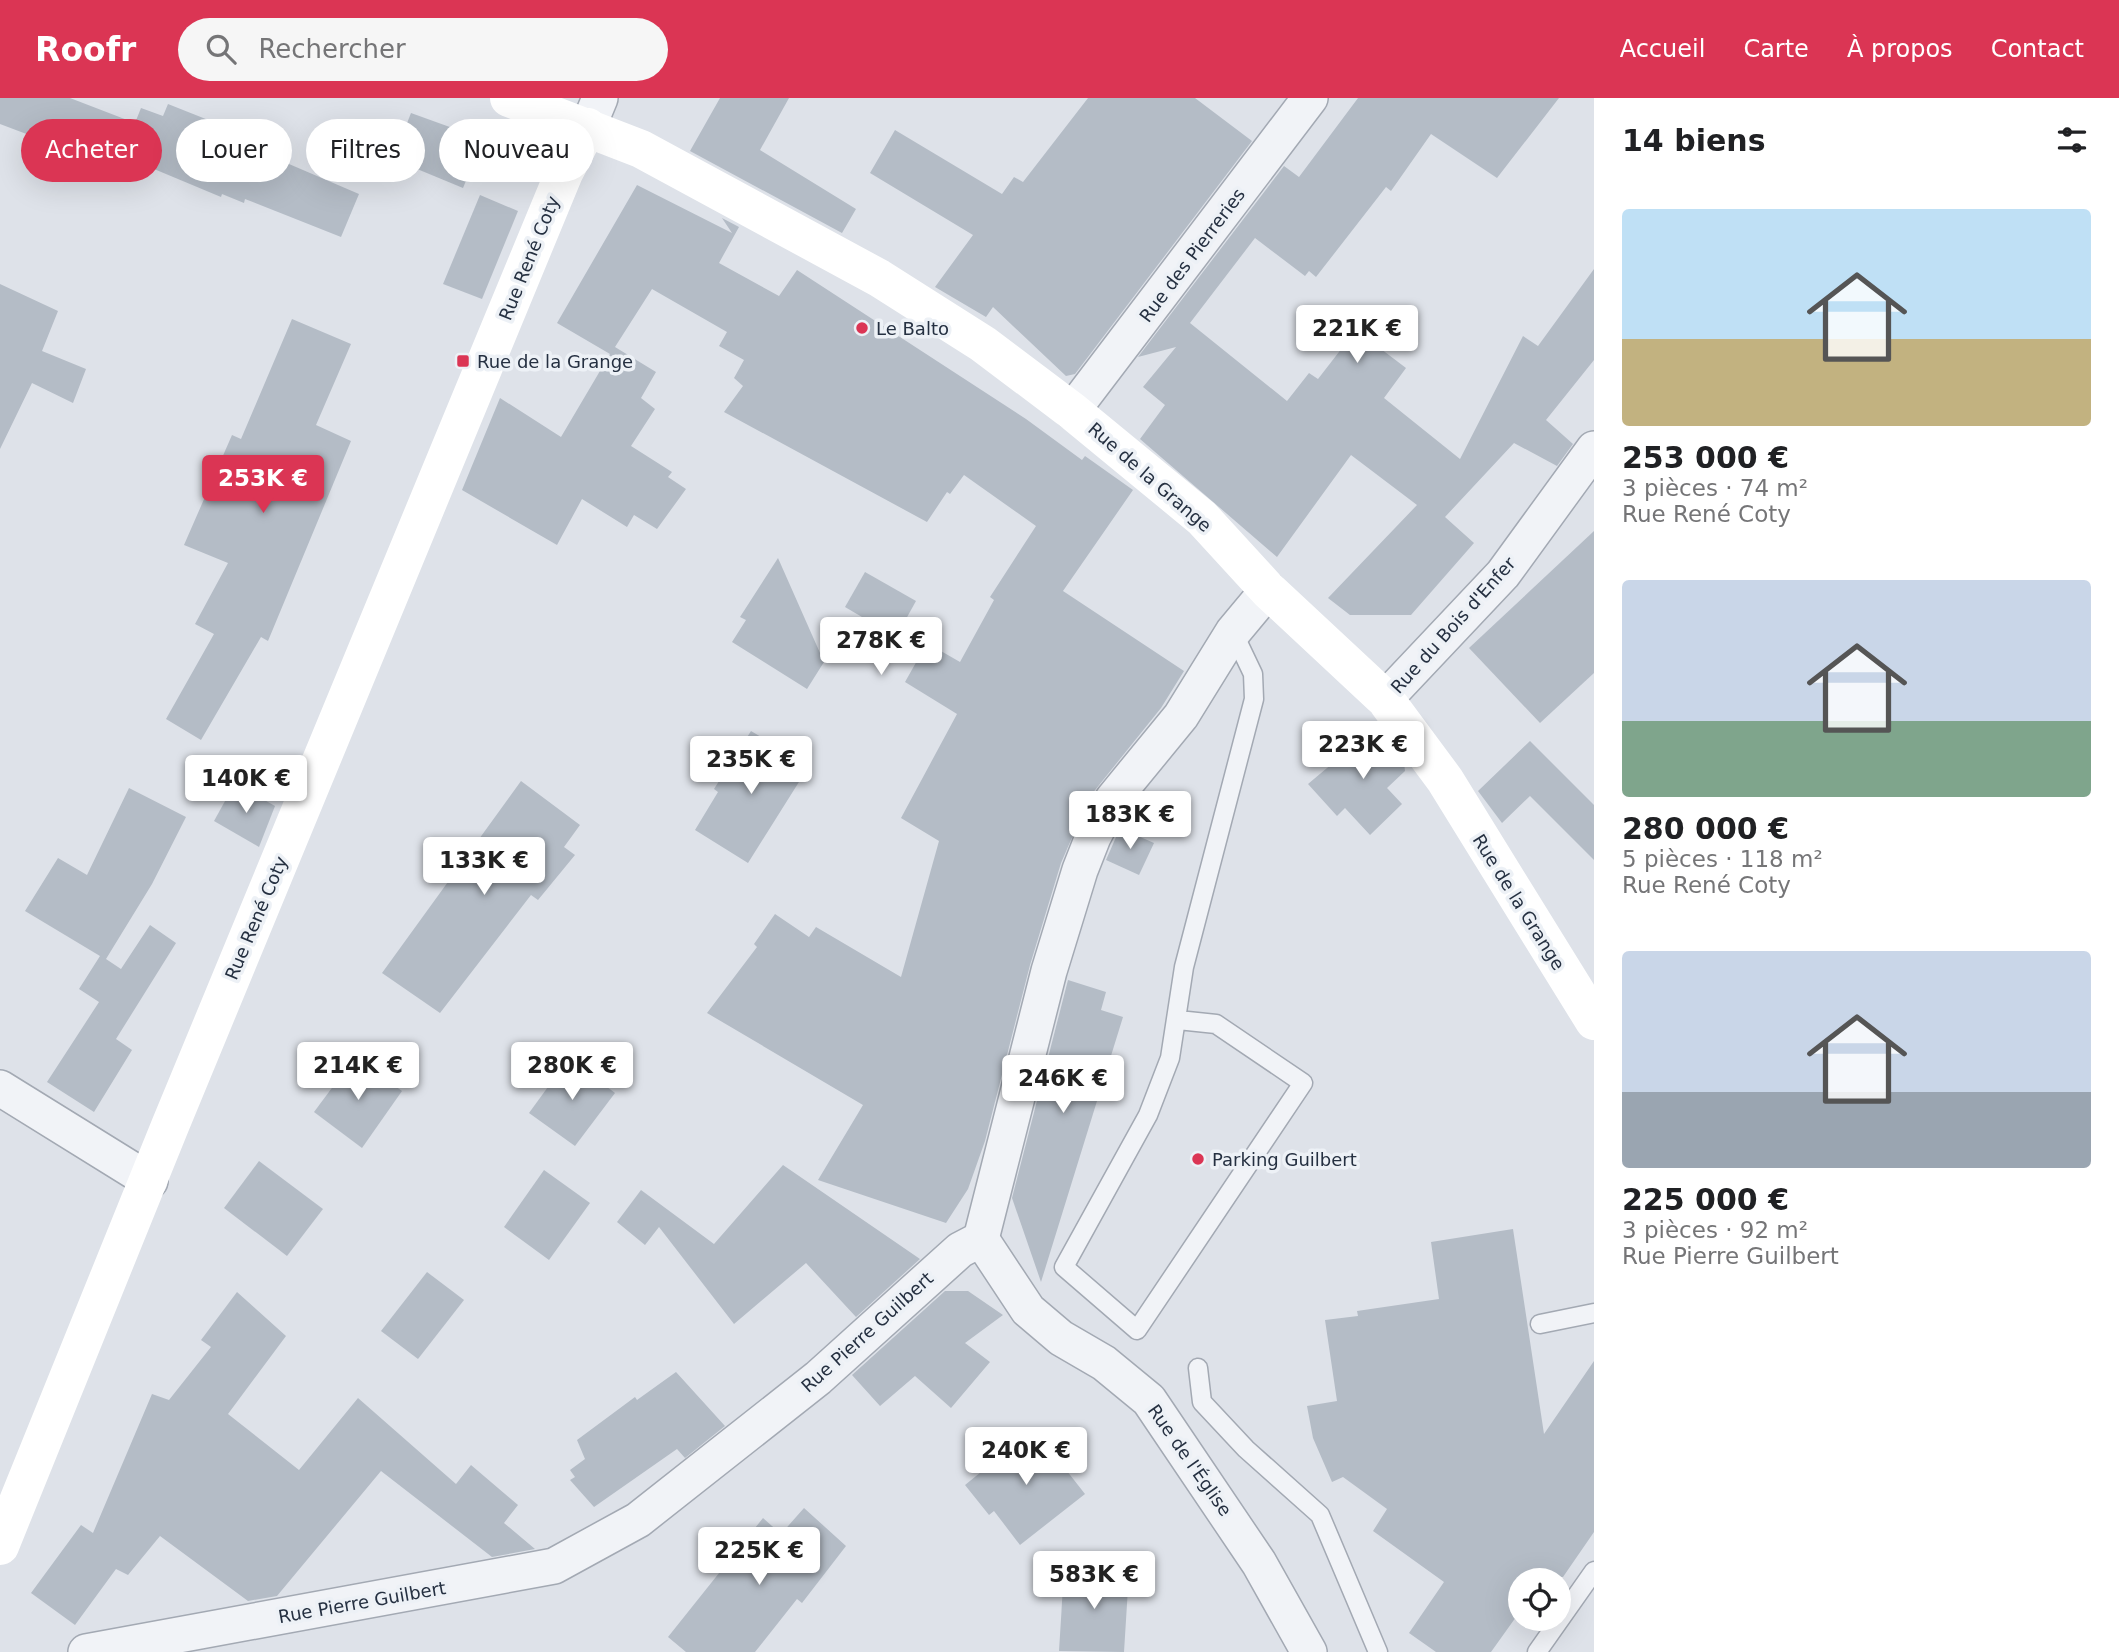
<!DOCTYPE html>
<html lang="fr">
<head>
<meta charset="utf-8">
<style>
  :root { --surface:#fff; --page:#f6f6f6; --text:#202124; --muted:#757577; --accent:#db3554 }
  body { margin:0; font-family:"DejaVu Sans",sans-serif; background:var(--page); color:var(--text); height:100vh; display:flex; flex-direction:column; font-size:26px; white-space:nowrap }
  * { box-sizing:border-box; margin:0 }
  p { font-size:23px; color:var(--muted) }
  .icon { flex:none; width:38px; height:38px; fill:none; stroke:currentColor; stroke-width:2; stroke-linecap:round; stroke-linejoin:round }
  .map { position:relative; flex:1; overflow:hidden }
  .details { display:flex; flex-direction:column; background:var(--surface); width:525px }
  .details>* { flex:none }
  .hud { position:absolute; left:21px; top:21px; width:665px; height:63px; display:flex; gap:14px }
  .buttons { position:absolute; left:1508px; top:1470px; display:grid; gap:14px }
  .buttons a { display:grid; place-items:center; width:63px; height:63px; border-radius:50%; background:var(--surface); box-shadow:0 7px 28px #0002; font-size:35px }
  .price { position:absolute; translate:-50% -60px; padding:0 16px; border-radius:7px; background:#fff; color:#222; font-size:23px; line-height:46px; filter:drop-shadow(0 2px 4px #0008) }
  .price::after { content:''; position:absolute; left:50%; top:42px; width:21px; height:16px; margin-left:-10px; background:inherit; clip-path:polygon(0 0,100% 0,50% 100%) }
  .price.current { background:var(--accent); color:#fff }
  ul { padding:0; list-style:none }
  li { display:grid; align-content:center; gap:14px; height:371px; padding:0 28px }
  li span { display:grid; place-items:center; height:217px; border-radius:7px; color:#555 }
  li>.icon { margin-inline-start:auto }
  span .icon { width:126px; height:126px; fill:#fffc; stroke-width:1 }
  li b { font-size:30px }
  h2 { display:flex; justify-content:space-between; align-items:center; height:84px; padding:0 28px; font-size:30px }
  .tag { padding:0 24px; border-radius:32px; background:var(--surface); box-shadow:0 7px 28px #0002; font-size:24px; line-height:63px }
  .tag.current { background:var(--accent); color:#fff }
  header { display:flex; align-items:center; gap:42px; box-sizing:border-box; height:98px; padding:0 35px; background:var(--accent); color:#fff }
  header strong { font-size:33px }
  nav { display:flex; gap:38px; margin-inline-start:auto; font-size:24px }
  .search { width:490px; height:63px; background:var(--page); display:flex; align-items:center; gap:18px; box-sizing:border-box; padding:0 24px; border-radius:38px; color:var(--muted); font-size:26px }
  main { display:flex; flex:1; min-height:0 }
  .map>svg:first-child { display:block }
</style>
</head>
<body>
<header>
<strong>Roofr</strong>
<div class="search"><svg class="icon" aria-label="search" viewBox="0 0 24 24"><circle cx="10" cy="10" r="6"/><path d="M15 15l6 6"/></svg>Rechercher</div>
<nav><a>Accueil</a><a>Carte</a><a>À propos</a><a>Contact</a></nav>
</header>
<main>
<div class="map">
<svg width="1594" height="1554" viewBox="0 0 1594 1554">
  <rect width="100%" height="100%" fill="#dee2e9"/>
  <!-- building -->
  <g fill="#b4bcc6">
    <path d="M 0,0 L 70,0 L 135,25 L 141,10 L 163,18 L 168,6 L 279,50 L 275,60 L 359,96 L 341,139 L 245,101 L 244,105 L 222,96 L 221,99 L 87,43 L 82,57 L 0,26 Z"/>
    <path d="M 720,0 L 789,0 L 760,52 L 856,111 L 842,135 L 690,53 Z"/>
    <path d="M 1088,0 L 1195,0 L 1252,43 L 1075,276 L 1066,278 L 993,209 L 986,219 L 935,189 L 973,137 L 870,75 L 895,32 L 1002,96 L 1014,79 L 1023,84 Z"/>
    <path d="M 1358,0 L 1559,0 L 1497,80 L 1431,36 L 1391,93 L 1386,89 L 1316,179 L 1309,173 L 1305,178 L 1255,140 L 1190,225 L 1287,303 L 1309,275 L 1318,281 L 1356,232 L 1406,270 L 1384,300 L 1460,361 L 1523,238 L 1538,248 L 1594,171 L 1594,262 L 1546,322 L 1573,346 L 1557,368 L 1514,345 L 1445,419 L 1474,445 L 1411,517 L 1350,517 L 1328,500 L 1417,407 L 1351,357 L 1277,459 L 1140,341 L 1165,307 L 1143,289 L 1176,249 L 1138,259 L 1284,68 L 1299,79 Z"/>
    <path d="M 411,15 L 483,41 L 463,90 L 393,61 Z"/>
    <path d="M 637,87 L 732,135 L 722,120 L 739,129 L 719,165 L 779,198 L 797,172 L 1026,321 L 1082,362 L 1085,358 L 1133,392 L 1063,493 L 1184,573 L 1161,610 L 1079,712 L 1083,714 L 1061,765 L 1030,867 L 985,1043 L 968,1091 L 946,1125 L 818,1082 L 863,1007 L 707,915 L 757,849 L 754,846 L 775,816 L 809,839 L 816,829 L 901,879 L 939,743 L 901,720 L 957,616 L 905,584 L 927,545 L 960,564 L 994,502 L 990,499 L 1036,428 L 964,377 L 950,396 L 947,394 L 927,424 L 724,314 L 743,288 L 734,280 L 744,262 L 719,248 L 727,234 L 652,191 L 615,249 L 656,274 L 641,300 L 655,311 L 631,348 L 672,374 L 668,379 L 686,391 L 657,431 L 634,417 L 627,429 L 582,401 L 557,447 L 462,392 L 500,300 L 561,339 L 610,256 L 557,225 Z"/>
    <path d="M 480,97 L 518,113 L 482,201 L 443,186 Z"/>
    <path d="M 0,186 L 58,213 L 42,253 L 86,271 L 73,305 L 32,285 L 0,351 Z"/>
    <path d="M 292,221 L 351,246 L 316,327 L 351,343 L 268,543 L 261,539 L 201,642 L 166,621 L 214,536 L 195,526 L 228,465 L 184,447 L 232,337 L 241,341 Z"/>
    <path d="M 1594,433 L 1594,575 L 1540,625 L 1469,550 Z"/>
    <path d="M 778,460 L 824,564 L 807,591 L 732,544 L 746,522 L 740,519 Z"/>
    <path d="M 865,474 L 916,503 L 896,539 L 845,509 Z"/>
    <path d="M 1377,628 L 1404,664 L 1405,673 L 1387,690 L 1402,706 L 1370,737 L 1345,710 L 1337,718 L 1308,686 Z"/>
    <path d="M 751,633 L 809,668 L 748,765 L 695,732 L 718,694 L 714,691 Z"/>
    <path d="M 1530,643 L 1594,707 L 1594,762 L 1530,698 L 1502,725 L 1478,693 Z"/>
    <path d="M 521,683 L 580,727 L 564,749 L 575,757 L 538,802 L 531,797 L 440,915 L 382,875 Z"/>
    <path d="M 235,685 L 275,708 L 259,749 L 214,723 Z"/>
    <path d="M 129,690 L 186,719 L 152,786 L 106,861 L 121,871 L 150,827 L 176,845 L 116,941 L 132,952 L 94,1014 L 47,984 L 99,904 L 79,891 L 100,858 L 25,813 L 58,760 L 87,777 Z"/>
    <path d="M 1120,730 L 1154,745 L 1139,777 L 1106,762 Z"/>
    <path d="M 1068,882 L 1106,894 L 1101,912 L 1123,919 L 1041,1184 L 1012,1100 Z"/>
    <path d="M 355,959 L 402,993 L 362,1050 L 314,1014 Z"/>
    <path d="M 569,960 L 615,995 L 575,1048 L 529,1015 Z"/>
    <path d="M 259,1063 L 323,1111 L 287,1158 L 224,1110 Z"/>
    <path d="M 783,1067 L 920,1161 L 856,1219 L 806,1165 L 734,1226 L 659,1129 L 645,1147 L 617,1124 L 641,1092 L 714,1146 Z"/>
    <path d="M 544,1072 L 590,1105 L 549,1162 L 504,1129 Z"/>
    <path d="M 1513,1131 L 1544,1336 L 1594,1263 L 1594,1434 L 1563,1479 L 1521,1482 L 1521,1512 L 1491,1554 L 1436,1554 L 1409,1535 L 1444,1484 L 1373,1433 L 1387,1411 L 1343,1379 L 1332,1384 L 1313,1340 L 1307,1308 L 1337,1303 L 1325,1222 L 1358,1218 L 1357,1213 L 1439,1201 L 1431,1144 Z"/>
    <path d="M 427,1174 L 464,1202 L 418,1261 L 381,1233 Z"/>
    <path d="M 945,1193 L 968,1193 L 1003,1217 L 965,1245 L 990,1264 L 951,1310 L 915,1278 L 880,1308 L 852,1277 Z"/>
    <path d="M 237,1194 L 286,1238 L 228,1316 L 299,1372 L 358,1300 L 456,1386 L 471,1367 L 518,1407 L 504,1425 L 535,1451 L 492,1459 L 381,1373 L 277,1498 L 248,1503 L 160,1438 L 128,1477 L 116,1471 L 75,1527 L 31,1495 L 81,1427 L 93,1435 L 152,1296 L 169,1302 L 211,1249 L 201,1242 Z"/>
    <path d="M 676,1274 L 725,1328 L 685,1360 L 677,1351 L 594,1409 L 570,1382 L 575,1379 L 570,1372 L 585,1361 L 577,1342 L 635,1299 L 637,1302 Z"/>
    <path d="M 1034,1331 L 1085,1396 L 1020,1447 L 994,1413 L 989,1417 L 965,1387 Z"/>
    <path d="M 804,1410 L 846,1448 L 802,1505 L 797,1501 L 755,1554 L 686,1554 L 668,1539 L 763,1420 L 781,1436 Z"/>
    <path d="M 1064,1472 L 1129,1474 L 1124,1554 L 1059,1553 Z"/>
  </g>
  <g fill="none" stroke-linecap="round" stroke-linejoin="round">
    <defs>
      <g id="lane">
        <path d="M 1178,922 L 1216,926 L 1303,985 L 1137,1232 L 1064,1169 L 1148,1017 L 1170,960 L 1184,869 L 1254,601 L 1253,576 L 1233,534"/>
        <path d="M 1540,1226 L 1594,1215"/>
        <path d="M 1198,1270 L 1202,1304 L 1246,1351 L 1320,1417 L 1378,1554"/>
        <path d="M 1537,1554 L 1594,1473"/>
      </g>
      <g id="street">
        <path d="M 588,29 L 600,0"/>
        <path d="M 1072,313 L 1310,0"/>
        <path d="M 1385,601 L 1503,476 L 1594,351"/>
        <path d="M 0,990 L 150,1083"/>
        <path d="M 981,1141 L 1028,1212 L 1061,1240 L 1104,1265 L 1149,1302 L 1259,1465 L 1309,1554"/>
        <path d="M 86,1554 L 554,1468 L 638,1422 L 818,1280 L 960,1152 L 981,1141 L 1049,873 L 1080,772 L 1093,739 L 1113,701 L 1181,618 L 1233,534 L 1268,492"/>
      </g>
    </defs>
    <!-- lane casing -->
    <use href="#lane" stroke="#a3a9b3" stroke-width="21"/>
    <!-- street casing -->
    <use href="#street" stroke="#a3a9b3" stroke-width="38"/>
    <!-- lane -->
    <use href="#lane" stroke="#f1f3f7" stroke-width="18"/>
    <!-- street -->
    <use href="#street" stroke="#f1f3f7" stroke-width="35"/>
    <!-- secondary -->
    <g stroke="#fff" stroke-width="38">
      <path d="M 509,0 L 641,51 L 879,180 L 983,246 L 1072,313 L 1202,420 L 1268,492 L 1385,601 L 1445,682 L 1594,923"/>
      <path d="M 0,1448 L 170,1028 L 564,75 L 588,29"/>
    </g>
  </g>
  <!-- markers -->
  <g fill="#db3554" stroke="#edf1f6" stroke-width="2.5">
    <circle cx="862" cy="230" r="7"/>
    <rect x="456" y="256" width="14" height="14" rx="3.5"/>
    <circle cx="1198" cy="1061" r="7"/>
  </g>
  <g text-anchor="middle" dominant-baseline="central" stroke-width="7" stroke-linejoin="round" paint-order="stroke">
    <!-- street labels -->
    <g font-size="18" fill="#253041" stroke="#edf1f6">
      <text transform="translate(1192 157) rotate(-53)">Rue des Pierreries</text>
      <text transform="translate(529 160) rotate(-68)">Rue René Coty</text>
      <text transform="translate(1150 379) rotate(41)">Rue de la Grange</text>
      <text transform="translate(1453 527) rotate(-48)">Rue du Bois d'Enfer</text>
      <text transform="translate(1519 804) rotate(58)">Rue de la Grange</text>
      <text transform="translate(256 820) rotate(-67)">Rue René Coty</text>
      <text transform="translate(867 1234) rotate(-42)">Rue Pierre Guilbert</text>
      <text transform="translate(1190 1362) rotate(55)">Rue de l'Église</text>
      <text transform="translate(362 1504) rotate(-10)">Rue Pierre Guilbert</text>
    </g>
    <!-- poi labels -->
    <g font-size="18" fill="#253041" stroke="#edf1f6" text-anchor="start">
      <text x="876" y="230">Le Balto</text>
      <text x="477" y="263">Rue de la Grange</text>
      <text x="1212" y="1061">Parking Guilbert</text>
    </g>
  </g>
</svg>
<div class="buttons">
<a><svg class="icon" aria-label="locate" viewBox="0 0 24 24"><circle cx="12" cy="12" r="6"/><path d="M12 2v4M12 18v4M2 12h4M18 12h4"/></svg></a>
</div>
<b class="price" style="left:1357px;top:267px">221K €</b>
<b class="price current" style="left:263px;top:417px">253K €</b>
<b class="price" style="left:881px;top:579px">278K €</b>
<b class="price" style="left:1363px;top:683px">223K €</b>
<b class="price" style="left:751px;top:698px">235K €</b>
<b class="price" style="left:246px;top:717px">140K €</b>
<b class="price" style="left:1130px;top:753px">183K €</b>
<b class="price" style="left:484px;top:799px">133K €</b>
<b class="price" style="left:358px;top:1004px">214K €</b>
<b class="price" style="left:572px;top:1004px">280K €</b>
<b class="price" style="left:1063px;top:1017px">246K €</b>
<b class="price" style="left:1026px;top:1389px">240K €</b>
<b class="price" style="left:759px;top:1489px">225K €</b>
<b class="price" style="left:1094px;top:1513px">583K €</b>
<div class="hud">
<a class="tag current">Acheter</a>
<a class="tag">Louer</a>
<a class="tag">Filtres</a>
<a class="tag">Nouveau</a>
</div>
</div>
<section class="details">
<h2>14 biens<svg class="icon" aria-label="filters" viewBox="0 0 24 24"><path d="M4 7h16M4 17h16"/><circle cx="9" cy="7" r="2"/><circle cx="15" cy="17" r="2"/></svg></h2>
<ul>
<li><span style="background:linear-gradient(#bfe0f5 60%,#c2b280 0)"><svg class="icon" aria-label="home" viewBox="0 0 24 24"><path d="M3 11l9-7 9 7M6 9v11h12V9"/></svg></span><div><b>253 000 €</b><p>3 pièces · 74 m²</p><p>Rue René Coty</p></div></li>
<li><span style="background:linear-gradient(#c9d6e8 65%,#7fa58c 0)"><svg class="icon" aria-label="home" viewBox="0 0 24 24"><path d="M3 11l9-7 9 7M6 9v11h12V9"/></svg></span><div><b>280 000 €</b><p>5 pièces · 118 m²</p><p>Rue René Coty</p></div></li>
<li><span style="background:linear-gradient(#c9d6e8 65%,#9aa5b1 0)"><svg class="icon" aria-label="home" viewBox="0 0 24 24"><path d="M3 11l9-7 9 7M6 9v11h12V9"/></svg></span><div><b>225 000 €</b><p>3 pièces · 92 m²</p><p>Rue Pierre Guilbert</p></div></li>
</ul>
</section>
</main>
</body>
</html>
